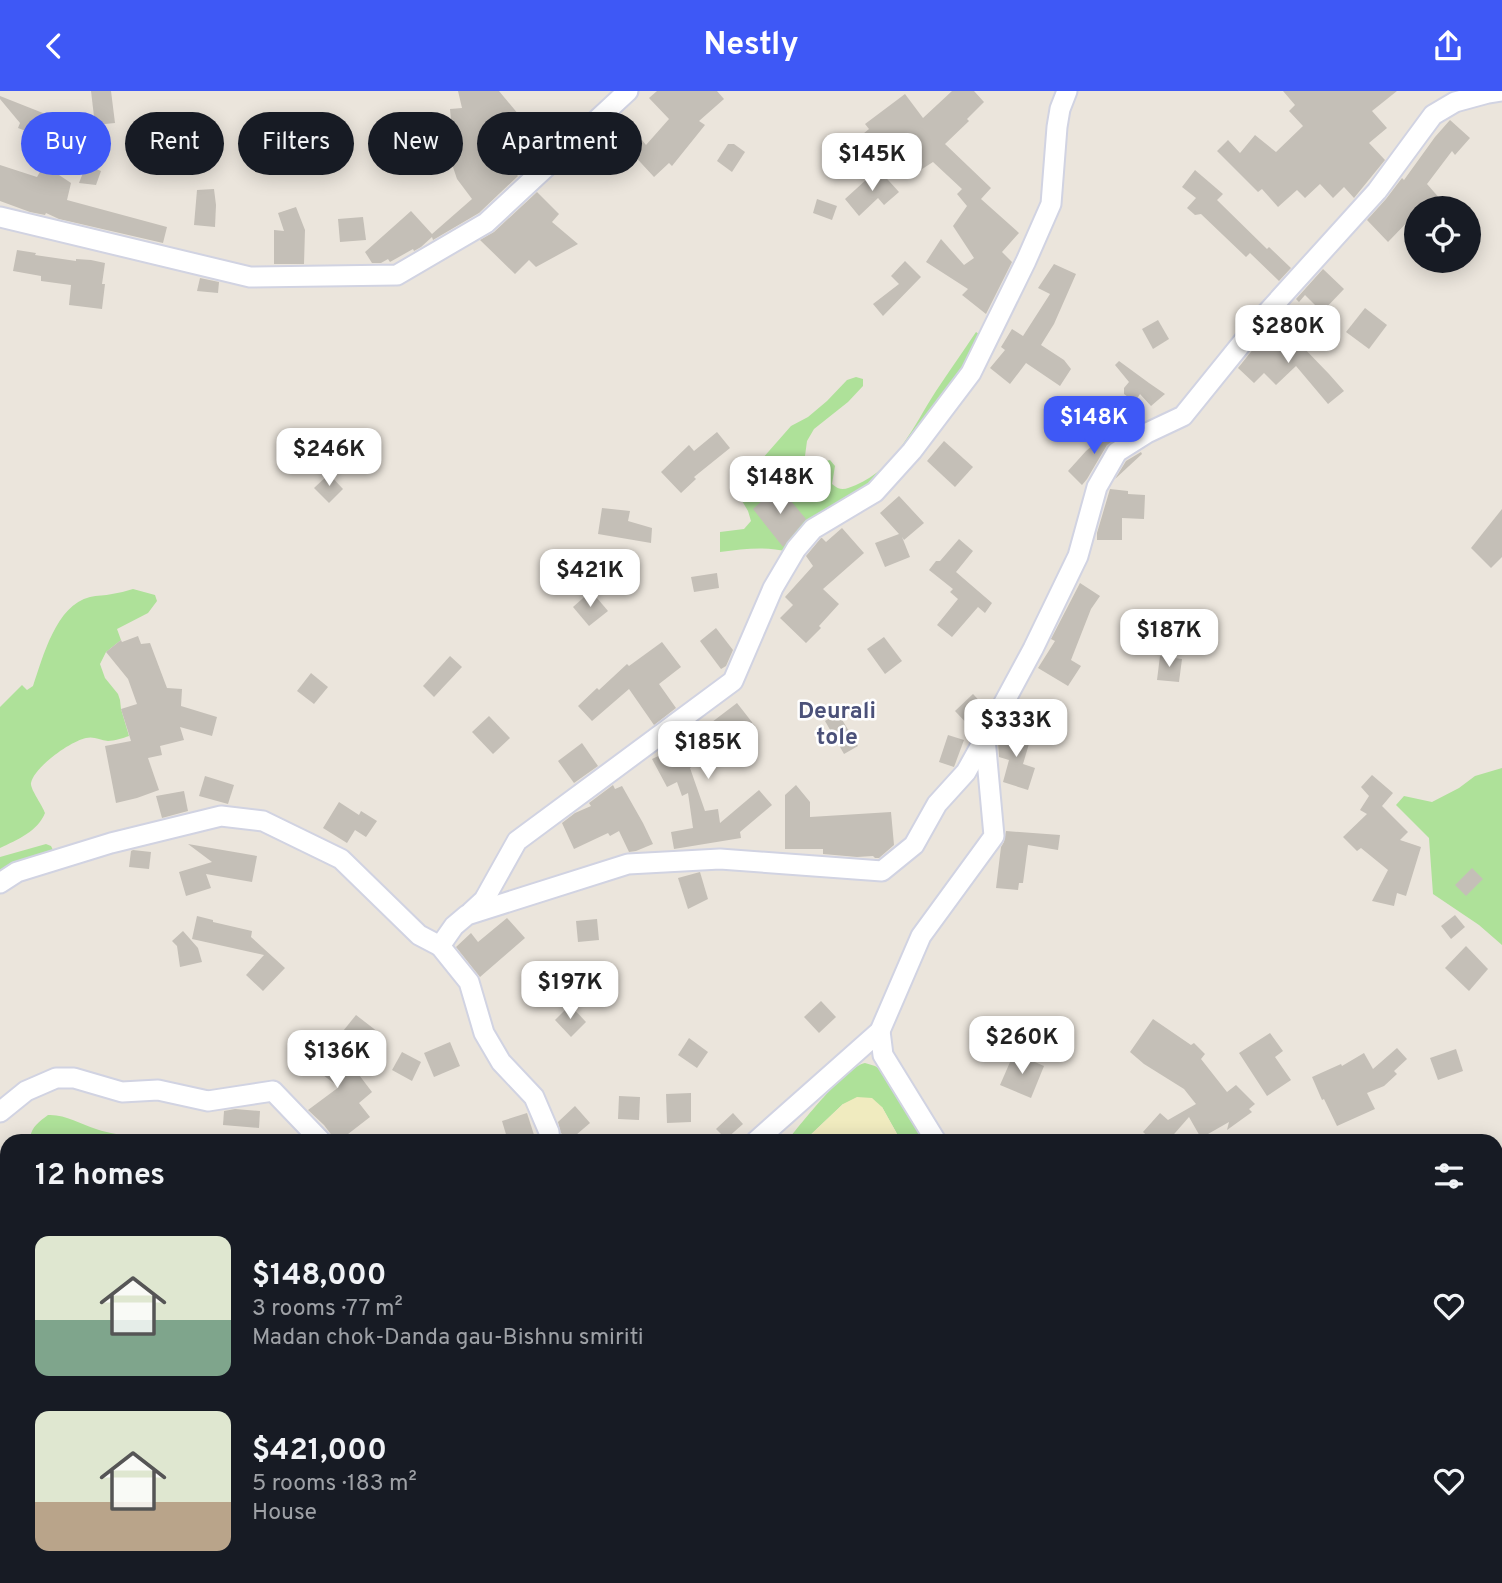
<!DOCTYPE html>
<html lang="en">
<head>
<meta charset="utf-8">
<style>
  :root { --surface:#171b24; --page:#20242c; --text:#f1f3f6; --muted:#9ea1a6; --accent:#3e58f6 }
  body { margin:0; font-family:Overpass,sans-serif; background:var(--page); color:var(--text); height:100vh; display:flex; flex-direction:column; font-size:26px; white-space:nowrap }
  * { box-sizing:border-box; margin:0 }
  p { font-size:23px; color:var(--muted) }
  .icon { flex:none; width:38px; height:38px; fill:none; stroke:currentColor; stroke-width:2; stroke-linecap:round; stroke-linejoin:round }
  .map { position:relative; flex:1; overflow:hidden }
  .side { position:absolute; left:0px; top:1043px; width:1503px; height:450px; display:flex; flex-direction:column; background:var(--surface); border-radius:21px 21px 0 0; box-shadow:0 4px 18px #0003 }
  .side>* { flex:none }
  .top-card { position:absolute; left:21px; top:21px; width:700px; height:63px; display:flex; gap:14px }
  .controls { position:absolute; left:1404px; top:105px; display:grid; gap:14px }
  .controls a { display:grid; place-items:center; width:77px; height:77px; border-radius:50%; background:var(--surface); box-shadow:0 4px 18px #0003; font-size:35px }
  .price { position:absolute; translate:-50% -60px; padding:0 16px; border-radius:14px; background:#fff; color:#222; font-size:23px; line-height:46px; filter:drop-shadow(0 2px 4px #0008) }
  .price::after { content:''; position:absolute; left:50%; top:42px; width:21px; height:16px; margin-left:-10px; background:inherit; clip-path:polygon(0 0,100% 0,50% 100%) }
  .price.current { background:var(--accent); color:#fff }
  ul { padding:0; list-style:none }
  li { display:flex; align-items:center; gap:21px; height:175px; padding:0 35px }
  li span { display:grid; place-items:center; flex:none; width:196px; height:140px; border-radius:14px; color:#555 }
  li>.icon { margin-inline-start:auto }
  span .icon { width:84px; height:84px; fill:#fffc; stroke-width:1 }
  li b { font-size:30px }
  h2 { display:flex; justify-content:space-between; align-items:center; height:84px; padding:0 35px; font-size:30px }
  .tag { padding:0 24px; border-radius:32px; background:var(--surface); box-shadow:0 4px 18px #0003; font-size:24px; line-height:63px }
  .tag.current { background:var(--accent); color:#fff }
  header { display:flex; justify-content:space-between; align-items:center; height:91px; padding:0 35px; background:var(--accent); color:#fff; font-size:32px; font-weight:700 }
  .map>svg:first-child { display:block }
</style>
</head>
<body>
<header><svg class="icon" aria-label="back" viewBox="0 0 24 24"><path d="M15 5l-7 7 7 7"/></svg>Nestly<svg class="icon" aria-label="share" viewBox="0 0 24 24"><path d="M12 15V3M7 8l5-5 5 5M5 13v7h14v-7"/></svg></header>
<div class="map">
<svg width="1502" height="1492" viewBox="0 0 1502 1492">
  <rect width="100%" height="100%" fill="#ebe5dc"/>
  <!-- green -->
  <g fill="#aee199">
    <path d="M 976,241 L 983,246 L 961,278 L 885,382 L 789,461 C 766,455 744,458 720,461 L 720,441 L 744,438 L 751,430 L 748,420 L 735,398 L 738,389 L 735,386 L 740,381 L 750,378 L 762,368 L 791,335 L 808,326 L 827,310 L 847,289 L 856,286 L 863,288 L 863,295 L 848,311 L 814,338 L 807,350 L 805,365 C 812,376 819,371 830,369 L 835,375 L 832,393 C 841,401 846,398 856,394 C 896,377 914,334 936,300 C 949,280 963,261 976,241 Z"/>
    <path d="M 133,498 L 155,504 L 157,510 L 148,522 L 117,538 L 121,549 L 106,561 L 100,573 L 105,587 L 118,603 L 120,609 L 121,618 L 129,645 C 123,647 114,650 108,650 C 100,649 94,645 86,647 C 71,650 34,676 31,692 C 30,698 43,715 45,722 C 38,740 17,749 0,757 L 0,616 L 22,594 L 27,599 L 33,595 C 43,566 56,514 90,506 C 97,504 105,505 112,503 C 119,502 126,500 133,498 Z"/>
    <path d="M 1502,677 L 1502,854 L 1479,834 L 1433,803 L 1429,747 L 1396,714 L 1404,705 L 1432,711 L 1459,697 L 1475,685 Z"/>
    <path d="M 46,753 L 51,755 L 54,761 L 23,770 L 0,780 L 0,766 Z"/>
    <path d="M 865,972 L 875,975 L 890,985 L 931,1050 L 901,1050 L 882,1016 L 843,1013 L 804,1050 L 787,1050 C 801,1033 845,976 865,972 Z"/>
    <path d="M 48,1024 C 65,1023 80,1033 96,1038 C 110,1043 125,1043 139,1050 L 99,1050 L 80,1048 L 65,1050 L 35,1050 L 30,1047 C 32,1035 39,1031 48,1024 Z"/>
    <path d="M 1496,1142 L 1502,1144 L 1502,1492 L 164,1492 L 168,1486 L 1496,1486 Z"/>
    <path d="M 0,1259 L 7,1263 L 7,1319 L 0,1324 Z"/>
  </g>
  <!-- sand -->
  <g fill="#f0ebbf">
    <path d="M 857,1006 L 872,1007 L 882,1016 L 901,1050 L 804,1050 L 843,1013 Z"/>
    <path d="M 1496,1078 L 1502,1078 L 1502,1144 L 1496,1142 Z"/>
  </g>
  <!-- building -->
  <g fill="#c4bfb7">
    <path d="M 91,0 L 111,0 L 115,32 L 95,34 Z"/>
    <path d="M 458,0 L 499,0 L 519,24 L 495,44 L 506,72 L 518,85 L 479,122 L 433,149 L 432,146 L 421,156 L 414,160 L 413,158 L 390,171 L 388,168 L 381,172 L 372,172 L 365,161 L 411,120 L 432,143 L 472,108 L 457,88 L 447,58 L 456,55 L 452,39 L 450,18 L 462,17 Z"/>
    <path d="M 657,0 L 717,0 L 724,8 L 699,30 L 705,34 L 672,75 L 669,72 L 654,86 L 630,60 L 642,49 L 646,54 L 669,28 L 649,7 Z"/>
    <path d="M 952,0 L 974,0 L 984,11 L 967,28 L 969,30 L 945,53 L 991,97 L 981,108 L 1019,142 L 1002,161 L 1012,171 L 986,223 L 962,204 L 968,198 L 926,171 L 941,148 L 964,174 L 974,167 L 953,135 L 967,115 L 957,103 L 962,98 L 933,71 L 919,80 L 902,54 L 881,75 L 858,47 L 869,38 L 865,33 L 905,3 L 923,27 Z"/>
    <path d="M 1283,0 L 1397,0 L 1372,20 L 1387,37 L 1369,52 L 1385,69 L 1354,107 L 1344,96 L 1333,107 L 1320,93 L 1305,107 L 1297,99 L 1278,116 L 1262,98 L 1258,101 L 1217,60 L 1228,49 L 1240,62 L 1255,44 L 1276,61 L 1303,35 L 1289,20 L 1295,14 Z"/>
    <path d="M 0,5 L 48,24 L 46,28 L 73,36 L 66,57 L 60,57 L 42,52 L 44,47 L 18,37 L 20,32 L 0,8 Z"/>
    <path d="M 1450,29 L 1470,47 L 1455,64 L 1452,60 L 1427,93 L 1448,117 L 1416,117 L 1416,122 L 1388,151 L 1367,129 L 1386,108 L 1402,87 L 1404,89 L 1435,46 Z"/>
    <path d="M 728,53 L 734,53 L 745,61 L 732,81 L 717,70 Z"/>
    <path d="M 0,74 L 37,86 L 44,74 L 71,92 L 67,109 L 167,136 L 163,152 L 59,128 L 46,122 L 45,124 L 30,121 L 0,110 Z"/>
    <path d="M 86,74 L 101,80 L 96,94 L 79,92 Z"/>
    <path d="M 878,78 L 899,101 L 884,114 L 878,107 L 859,125 L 845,108 Z"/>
    <path d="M 1195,79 L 1223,103 L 1217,109 L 1267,158 L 1269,156 L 1291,177 L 1279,190 L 1250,162 L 1246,166 L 1201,123 L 1195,124 L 1187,117 L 1196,107 L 1182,96 Z"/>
    <path d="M 214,98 L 216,114 L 215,136 L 194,134 L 197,99 Z"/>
    <path d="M 537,101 L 559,123 L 552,131 L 578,153 L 536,176 L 529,169 L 515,183 L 480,149 L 494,141 Z"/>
    <path d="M 817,108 L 837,115 L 832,129 L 813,122 Z"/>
    <path d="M 296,116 L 305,139 L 304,173 L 274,173 L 274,139 L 284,140 L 278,122 Z"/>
    <path d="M 363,126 L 366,149 L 340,151 L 338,128 Z"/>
    <path d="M 17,159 L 36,162 L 35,164 L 76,170 L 76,168 L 91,169 L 105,172 L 102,193 L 105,193 L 102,218 L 69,214 L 71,194 L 41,190 L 41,185 L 13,180 Z"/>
    <path d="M 905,170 L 921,186 L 883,225 L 873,213 L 899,193 L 891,185 Z"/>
    <path d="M 1054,173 L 1076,183 L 1054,233 L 1041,254 L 1064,269 L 1071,278 L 1060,295 L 1026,272 L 1010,293 L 990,277 L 1005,259 L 1001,256 L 1012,238 L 1023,245 L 1050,203 L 1038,197 Z"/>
    <path d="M 1323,178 L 1344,198 L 1322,221 L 1305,204 L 1299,211 L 1296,208 Z"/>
    <path d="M 200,187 L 219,191 L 218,202 L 197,200 Z"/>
    <path d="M 1365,217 L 1387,234 L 1369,258 L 1346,241 Z"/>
    <path d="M 1158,229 L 1169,248 L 1153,258 L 1142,238 Z"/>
    <path d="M 1271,236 L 1295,258 L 1300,253 L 1329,283 L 1344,300 L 1328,313 L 1296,275 L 1276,294 L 1264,282 L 1254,292 L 1238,277 Z"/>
    <path d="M 1119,270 L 1149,292 L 1165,303 L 1151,315 L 1140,303 L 1135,311 L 1124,303 L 1124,297 L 1129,291 L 1115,274 Z"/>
    <path d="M 1118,333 L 1125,342 L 1107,354 L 1087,388 L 1082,394 L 1068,380 L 1086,360 Z"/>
    <path d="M 717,341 L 730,357 L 694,386 L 696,388 L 681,402 L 661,381 L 689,354 L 694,360 Z"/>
    <path d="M 944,350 L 973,376 L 955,396 L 927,370 Z"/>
    <path d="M 1141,361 L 1142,363 L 1115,388 L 1126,370 Z"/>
    <path d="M 329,383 L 343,398 L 329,412 L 314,397 Z"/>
    <path d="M 775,398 L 783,406 L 786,404 L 806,428 L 783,456 L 753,418 Z"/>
    <path d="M 1110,398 L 1128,400 L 1128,403 L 1145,404 L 1144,428 L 1122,427 L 1122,449 L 1097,449 L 1097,442 Z"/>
    <path d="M 899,405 L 924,432 L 904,449 L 902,446 L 910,466 L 885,476 L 875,452 L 899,443 L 880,422 Z"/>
    <path d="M 602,417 L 630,420 L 628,430 L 652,437 L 651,452 L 598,443 Z"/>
    <path d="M 1502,418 L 1502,466 L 1491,477 L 1471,457 Z"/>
    <path d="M 842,437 L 864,462 L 823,498 L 839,513 L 819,535 L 821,537 L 806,552 L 780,527 L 793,514 L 785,506 L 813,475 L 806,465 L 821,447 L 822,447 L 826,451 Z"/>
    <path d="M 959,448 L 973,460 L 956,481 L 992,512 L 985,522 L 978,516 L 952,546 L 937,534 L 958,508 L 950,501 L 953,498 L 929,479 L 936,470 L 940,470 Z"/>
    <path d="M 717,482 L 719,497 L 694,501 L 691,486 Z"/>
    <path d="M 1080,492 L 1100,505 L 1091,518 L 1071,569 L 1081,575 L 1068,595 L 1038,577 L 1055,550 L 1051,548 Z"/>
    <path d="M 591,500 L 608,520 L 589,535 L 573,516 Z"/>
    <path d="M 716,537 L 733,559 L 726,575 L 721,578 L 700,550 Z"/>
    <path d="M 138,545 L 141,553 L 150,552 L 167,597 L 182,598 L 181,615 L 217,626 L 212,645 L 180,636 L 184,649 L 160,655 L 162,664 L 148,667 L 159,699 L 137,707 L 116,712 L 105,655 L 131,650 L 121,618 L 137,613 L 128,588 L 106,561 L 121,549 L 122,551 Z"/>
    <path d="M 884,546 L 902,570 L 885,583 L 867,558 Z"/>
    <path d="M 662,551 L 681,576 L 659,593 L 676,617 L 654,634 L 629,598 L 592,630 L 578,615 L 597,597 L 599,599 L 627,573 L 629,575 Z"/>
    <path d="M 450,565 L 462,576 L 434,606 L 423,595 Z"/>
    <path d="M 1160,565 L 1182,568 L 1179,591 L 1157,589 Z"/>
    <path d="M 311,582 L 328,596 L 314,613 L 297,600 Z"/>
    <path d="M 973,603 L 987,618 L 983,626 L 971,637 L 955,620 Z"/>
    <path d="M 737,612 L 755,635 L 730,653 L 727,649 L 690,677 L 705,720 L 718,718 L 720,732 L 759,699 L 772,714 L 740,741 L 741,747 L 674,758 L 671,741 L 693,737 L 688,702 L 682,705 L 677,691 L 667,696 L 652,668 L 671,659 L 668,654 L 690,637 L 695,644 Z"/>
    <path d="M 838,622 L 858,655 L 844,663 L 825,630 Z"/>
    <path d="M 489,625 L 510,647 L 493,663 L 472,641 Z"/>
    <path d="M 1004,638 L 1031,646 L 1023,673 L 1035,677 L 1028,699 L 1003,691 L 1009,669 L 999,666 L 998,650 Z"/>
    <path d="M 948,644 L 964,649 L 954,676 L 939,671 Z"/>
    <path d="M 582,652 L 598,675 L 574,692 L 558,670 Z"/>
    <path d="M 1372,684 L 1393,702 L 1382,715 L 1408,741 L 1400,749 L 1421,756 L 1406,805 L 1397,802 L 1394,815 L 1372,810 L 1388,779 L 1361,757 L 1357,760 L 1343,746 L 1367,723 L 1360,719 L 1369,705 L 1361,696 Z"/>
    <path d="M 205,685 L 234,694 L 228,713 L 199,705 Z"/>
    <path d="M 613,694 L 615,698 L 622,695 L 643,732 L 653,753 L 636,760 L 629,761 L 619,740 L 610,745 L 608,742 L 574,758 L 562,732 L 575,722 L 591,715 L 589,712 Z"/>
    <path d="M 796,694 L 810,711 L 810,726 L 891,721 L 894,754 L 879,767 L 875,767 L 873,765 L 857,766 L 823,763 L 823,758 L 785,758 L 785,704 Z"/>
    <path d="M 184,700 L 188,720 L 162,727 L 156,705 Z"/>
    <path d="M 339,711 L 359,724 L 361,720 L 377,730 L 366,746 L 355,739 L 347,752 L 323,737 Z"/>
    <path d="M 1006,740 L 1060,744 L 1058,759 L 1028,754 L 1023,792 L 1019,792 L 1018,799 L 996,797 L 1001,756 L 1004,751 Z"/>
    <path d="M 188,753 L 257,765 L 252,791 L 206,783 L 211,797 L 186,805 L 179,781 L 212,771 Z"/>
    <path d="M 133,759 L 151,761 L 149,778 L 129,776 L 131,760 Z"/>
    <path d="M 1472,777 L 1483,788 L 1466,805 L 1455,794 Z"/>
    <path d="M 700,781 L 708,808 L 688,818 L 678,787 Z"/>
    <path d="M 1455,824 L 1465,836 L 1451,848 L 1441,835 Z"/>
    <path d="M 197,825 L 213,829 L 213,831 L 252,840 L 251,846 L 285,877 L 263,900 L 246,884 L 264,864 L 192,848 Z"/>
    <path d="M 507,827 L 525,847 L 480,886 L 456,856 L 471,842 L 478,851 Z"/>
    <path d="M 597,828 L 599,849 L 578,851 L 576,830 Z"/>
    <path d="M 183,840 L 198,857 L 202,871 L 180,876 L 177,855 L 172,850 Z"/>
    <path d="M 1466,855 L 1488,878 L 1469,900 L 1445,877 Z"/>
    <path d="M 821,910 L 836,926 L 819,942 L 804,926 Z"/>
    <path d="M 570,914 L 586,931 L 571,946 L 555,929 Z"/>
    <path d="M 356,924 L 378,941 L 378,947 L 363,965 L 335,950 Z"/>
    <path d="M 1153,928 L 1191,954 L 1194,952 L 1205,963 L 1201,968 L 1227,1001 L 1236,994 L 1255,1013 L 1249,1018 L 1252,1021 L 1227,1039 L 1229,1031 L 1201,1047 L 1189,1026 L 1168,1050 L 1153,1050 L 1143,1041 L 1160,1022 L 1168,1029 L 1196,1013 L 1184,998 L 1144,973 L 1130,961 Z"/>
    <path d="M 1270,942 L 1283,960 L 1275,966 L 1291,989 L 1267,1005 L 1239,962 Z"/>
    <path d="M 307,947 L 326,961 L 334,951 L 372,1001 L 359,1012 L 370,1026 L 339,1050 L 336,1050 L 324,1034 L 308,1019 L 339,996 L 295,963 Z"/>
    <path d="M 689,947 L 708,961 L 697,977 L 678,964 Z"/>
    <path d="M 450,951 L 460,975 L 434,986 L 424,962 Z"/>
    <path d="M 1397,957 L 1407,968 L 1394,980 L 1397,983 L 1384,995 L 1367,1002 L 1375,1018 L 1337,1035 L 1324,1008 L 1322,1009 L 1312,986 L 1341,973 L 1342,975 L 1364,962 L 1373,978 Z"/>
    <path d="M 1456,958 L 1463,980 L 1438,989 L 1430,967 Z"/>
    <path d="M 402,961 L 421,971 L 412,990 L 392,979 Z"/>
    <path d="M 1014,962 L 1044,975 L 1031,1007 L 1000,994 Z"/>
    <path d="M 691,1002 L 691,1031 L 667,1032 L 666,1003 Z"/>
    <path d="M 619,1005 L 640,1006 L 639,1029 L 618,1028 Z"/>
    <path d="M 575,1015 L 590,1032 L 569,1050 L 561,1042 L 558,1031 Z"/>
    <path d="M 235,1018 L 260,1020 L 259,1037 L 223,1034 L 224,1020 Z"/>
    <path d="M 527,1022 L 535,1047 L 525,1050 L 508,1050 L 502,1030 Z"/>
    <path d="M 733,1022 L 743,1033 L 726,1048 L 716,1038 Z"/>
  </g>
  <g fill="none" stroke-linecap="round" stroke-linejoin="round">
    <defs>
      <g id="street">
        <path d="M 0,126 L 250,186 L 397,184 L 486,132 L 628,0"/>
        <path d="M 0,792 L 17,781 L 111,752 L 221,725 L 263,730 L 341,768 L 419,844 L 440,855 L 454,835 L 467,824 L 628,773 L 720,768 L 882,780 L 914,754 L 937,713 L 966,681 L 985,647 L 1033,558 L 1078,465 L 1097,396 L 1117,361 L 1147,342 L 1183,325 L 1263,226 L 1377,100 L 1433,24 L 1455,11 L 1488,2 L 1502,0"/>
        <path d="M 471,821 L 484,809 L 517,750 L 733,590 L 773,497 L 796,458 L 813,438 L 875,401 L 912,360 L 971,282 L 1026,170 L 1051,113 L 1057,36 L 1060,18 L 1067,0"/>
        <path d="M 440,855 L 469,891 L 484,942 L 501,971 L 534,1006 L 549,1041 L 550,1050"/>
        <path d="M 880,940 L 883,964 L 936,1050"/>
        <path d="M 0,1021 L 26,1000 L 56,987 L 74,987 L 122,1001 L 158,999 L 208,1010 L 273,1000 L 321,1050"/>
        <path d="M 756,1050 L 880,940 L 921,845 L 994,745 L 985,647"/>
        <path d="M 1111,1492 L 1114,1486"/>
      </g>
    </defs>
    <!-- street casing -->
    <use href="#street" stroke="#d1d3e2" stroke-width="23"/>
    <!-- street -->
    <use href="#street" stroke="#fff" stroke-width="19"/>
  </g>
  <g text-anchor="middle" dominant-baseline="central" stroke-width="5" stroke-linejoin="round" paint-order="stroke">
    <!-- quarter labels -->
    <g font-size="23" font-weight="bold" fill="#4b5179" stroke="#fff">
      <text x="837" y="621">Deurali<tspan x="837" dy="26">tole</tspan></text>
    </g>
  </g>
</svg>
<div class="controls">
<a><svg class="icon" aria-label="locate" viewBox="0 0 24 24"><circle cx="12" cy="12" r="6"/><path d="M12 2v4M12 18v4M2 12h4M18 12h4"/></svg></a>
</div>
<b class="price" style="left:872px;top:102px">$145K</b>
<b class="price" style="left:1288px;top:274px">$280K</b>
<b class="price current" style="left:1094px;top:365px">$148K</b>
<b class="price" style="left:329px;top:397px">$246K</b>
<b class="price" style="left:780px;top:425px">$148K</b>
<b class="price" style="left:590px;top:518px">$421K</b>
<b class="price" style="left:1169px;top:578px">$187K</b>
<b class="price" style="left:1016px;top:668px">$333K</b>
<b class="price" style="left:708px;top:690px">$185K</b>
<b class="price" style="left:570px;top:930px">$197K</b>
<b class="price" style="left:1022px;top:985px">$260K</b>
<b class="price" style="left:337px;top:999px">$136K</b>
<div class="top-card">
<a class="tag current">Buy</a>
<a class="tag">Rent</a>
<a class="tag">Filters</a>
<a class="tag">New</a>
<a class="tag">Apartment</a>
</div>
<section class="side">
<h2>12 homes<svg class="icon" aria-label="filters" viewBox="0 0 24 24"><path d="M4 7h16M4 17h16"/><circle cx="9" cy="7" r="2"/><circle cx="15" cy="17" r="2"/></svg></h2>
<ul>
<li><span style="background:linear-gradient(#dfe7d0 60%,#7fa58c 0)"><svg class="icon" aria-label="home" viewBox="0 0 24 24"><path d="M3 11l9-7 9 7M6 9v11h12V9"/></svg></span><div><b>$148,000</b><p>3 rooms · 77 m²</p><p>Madan chok-Danda gau-Bishnu smiriti</p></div><svg class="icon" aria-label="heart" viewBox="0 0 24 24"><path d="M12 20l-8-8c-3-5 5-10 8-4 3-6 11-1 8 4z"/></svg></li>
<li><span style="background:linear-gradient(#dfe7d0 65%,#b9a48a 0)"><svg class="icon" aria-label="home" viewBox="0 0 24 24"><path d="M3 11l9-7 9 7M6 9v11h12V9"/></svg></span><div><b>$421,000</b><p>5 rooms · 183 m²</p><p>House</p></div><svg class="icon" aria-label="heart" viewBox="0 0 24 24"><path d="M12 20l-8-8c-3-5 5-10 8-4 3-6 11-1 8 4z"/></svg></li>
</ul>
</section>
</div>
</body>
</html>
